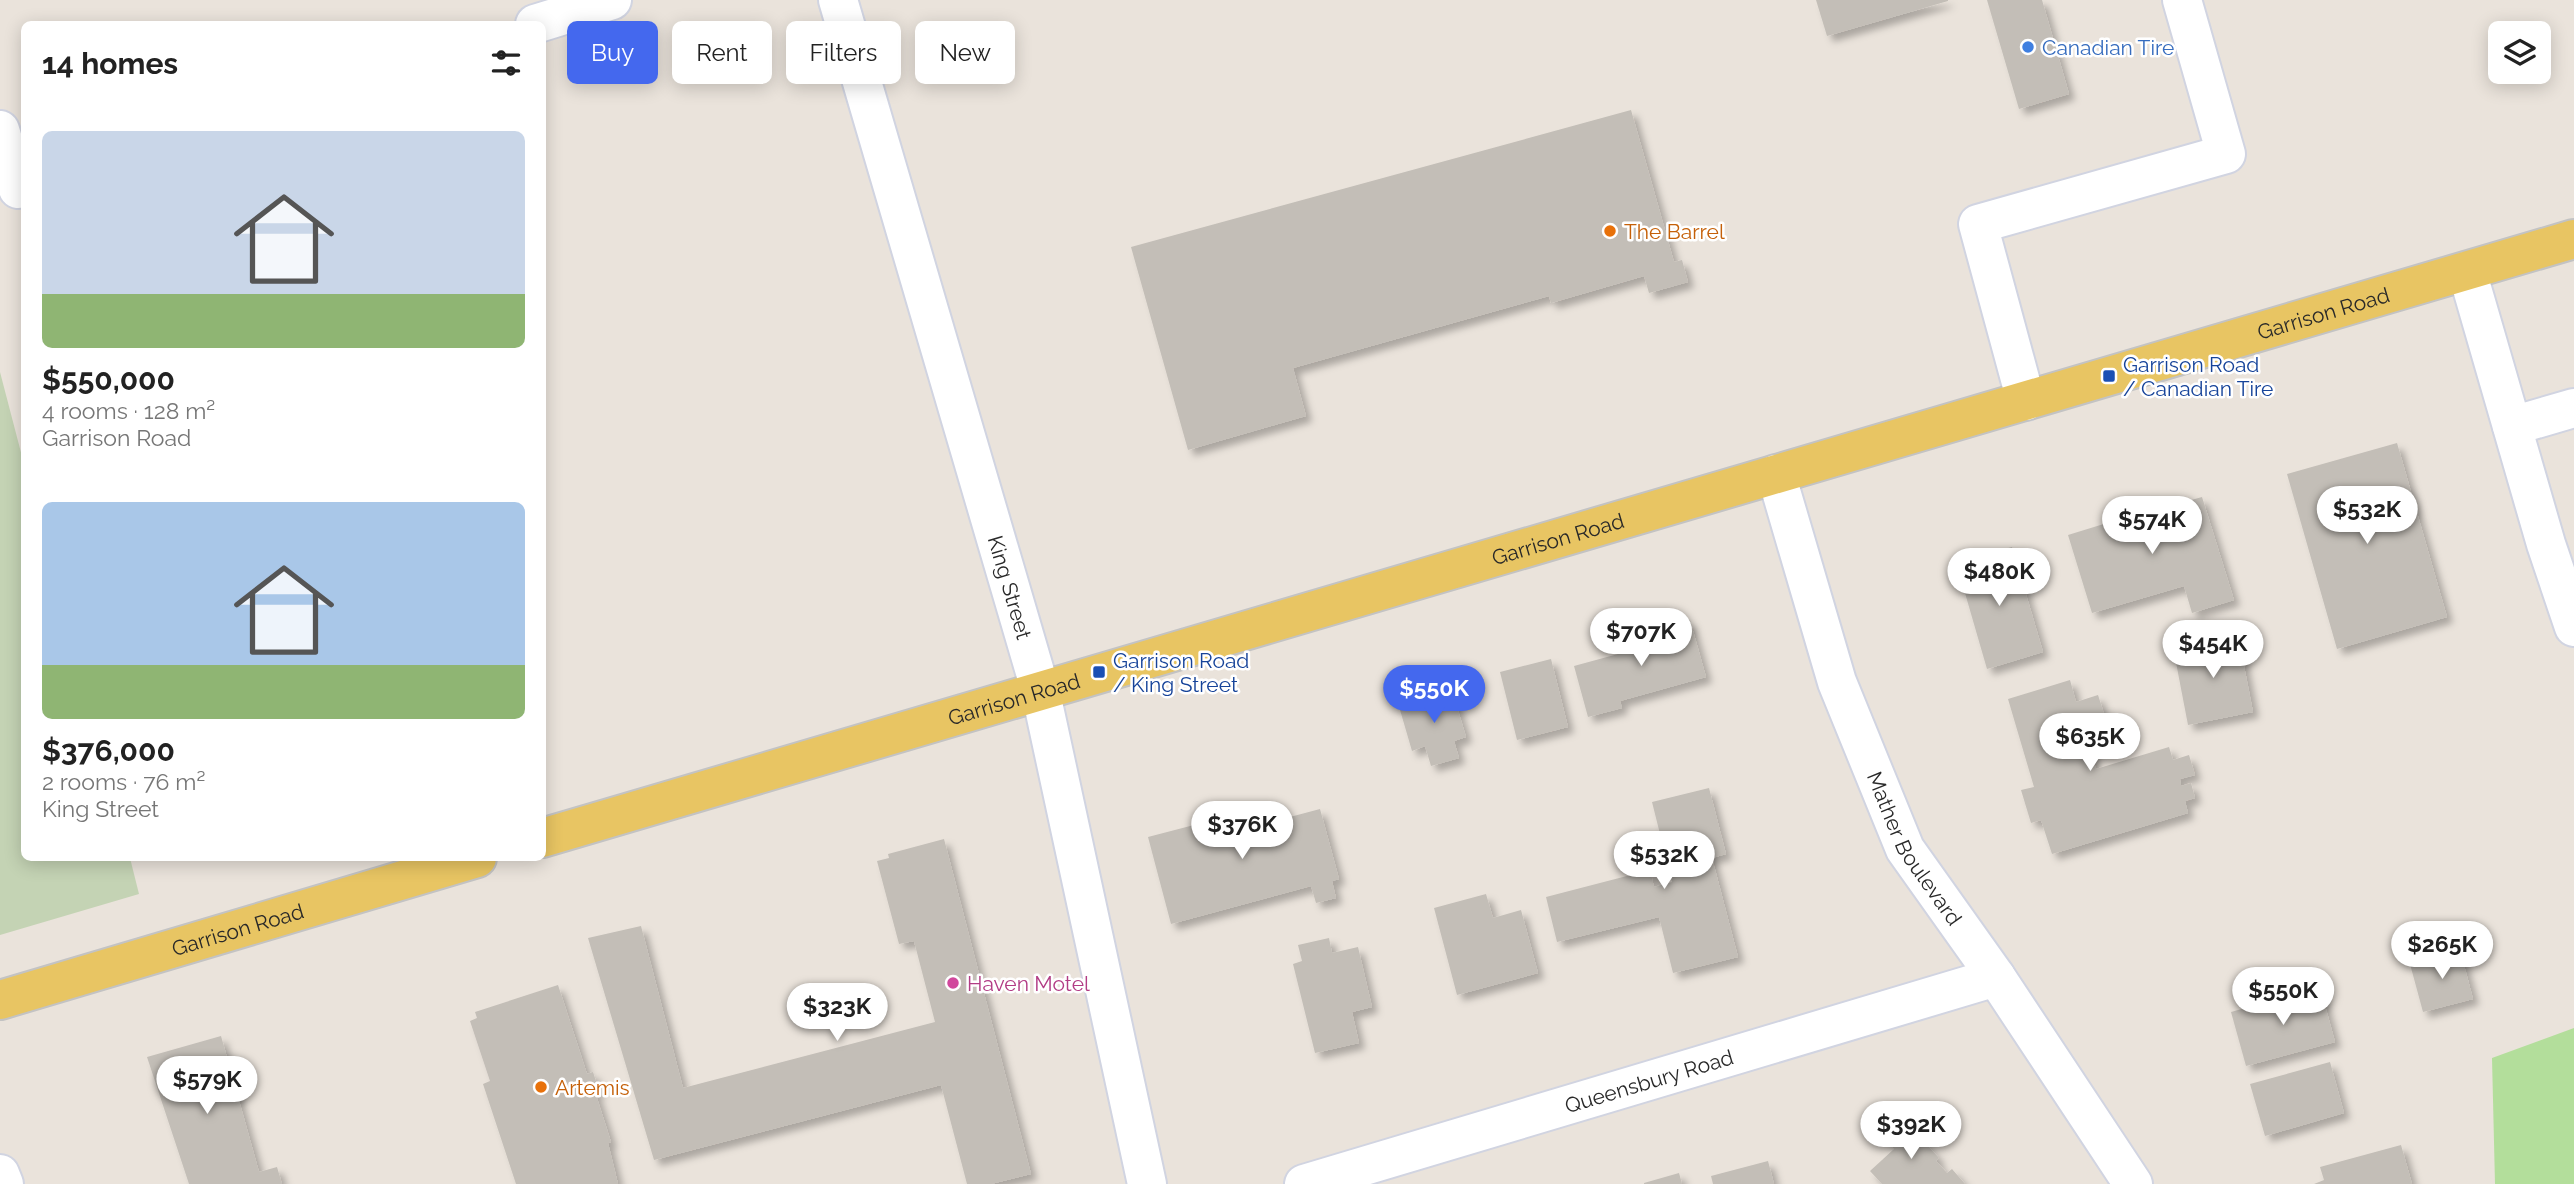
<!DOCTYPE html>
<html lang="en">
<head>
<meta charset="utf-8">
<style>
  :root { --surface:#fff; --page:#f6f6f6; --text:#222; --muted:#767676; --accent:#4468ee }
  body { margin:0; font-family:Raleway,sans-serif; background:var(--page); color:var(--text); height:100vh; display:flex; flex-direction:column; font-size:26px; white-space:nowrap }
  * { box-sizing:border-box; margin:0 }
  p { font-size:23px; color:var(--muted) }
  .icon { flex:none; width:38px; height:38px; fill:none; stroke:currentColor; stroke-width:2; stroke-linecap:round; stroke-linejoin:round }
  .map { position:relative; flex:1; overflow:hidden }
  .side { position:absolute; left:21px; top:21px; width:525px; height:840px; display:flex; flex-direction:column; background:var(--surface); border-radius:10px; box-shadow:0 4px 18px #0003 }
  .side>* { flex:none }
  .hud { position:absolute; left:567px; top:21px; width:665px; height:63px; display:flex; gap:14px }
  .fabs { position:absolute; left:2488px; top:21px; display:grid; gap:14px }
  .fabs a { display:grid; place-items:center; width:63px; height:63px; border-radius:10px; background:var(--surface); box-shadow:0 4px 18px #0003; font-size:35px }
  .price { position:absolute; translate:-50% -60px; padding:0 16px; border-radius:24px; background:#fff; color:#222; font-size:23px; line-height:46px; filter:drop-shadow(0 2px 4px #0008) }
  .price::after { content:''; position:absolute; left:50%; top:42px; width:21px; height:16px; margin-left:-10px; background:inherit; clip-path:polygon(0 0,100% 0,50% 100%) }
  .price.active { background:var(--accent); color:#fff }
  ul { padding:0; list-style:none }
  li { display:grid; align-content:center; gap:14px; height:371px; padding:0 21px }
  li span { display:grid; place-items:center; height:217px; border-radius:10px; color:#555 }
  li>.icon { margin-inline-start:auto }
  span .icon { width:126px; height:126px; fill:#fffc; stroke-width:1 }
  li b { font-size:30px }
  h2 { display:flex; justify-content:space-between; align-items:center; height:84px; padding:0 21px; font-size:30px }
  .pill { padding:0 24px; border-radius:10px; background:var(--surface); box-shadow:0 4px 18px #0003; font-size:24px; line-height:63px }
  .pill.active { background:var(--accent); color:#fff }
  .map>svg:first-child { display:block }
</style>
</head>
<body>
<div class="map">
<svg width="2574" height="1184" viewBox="0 0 2574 1184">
  <defs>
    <filter id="shadow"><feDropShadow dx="6" dy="6" stdDeviation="3.5" flood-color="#0004"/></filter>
  </defs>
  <rect width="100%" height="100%" fill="#eae3db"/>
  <!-- green -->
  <path fill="#b3de9b" d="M 2574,1028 L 2574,1184 L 2495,1184 L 2492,1058 Z"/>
  <!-- cemetery -->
  <path fill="#c4d3b4" d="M 0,372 L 24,464 L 24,858 L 130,858 L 139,894 L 0,935 Z"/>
  <!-- building -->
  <g fill="#c3beb7" filter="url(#shadow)">
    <path d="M 1816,0 L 1948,0 L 1948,1 L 1827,36 Z"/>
    <path d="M 1987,0 L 2042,0 L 2069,94 L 2019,109 Z"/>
    <path d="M 1631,110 L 1674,262 L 1682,260 L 1688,282 L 1649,293 L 1644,276 L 1551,303 L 1549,296 L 1293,368 L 1306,416 L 1188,450 L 1131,247 Z"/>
    <path d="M 2397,443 L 2447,617 L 2337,649 L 2287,474 Z"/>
    <path d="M 2151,496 L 2156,510 L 2202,497 L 2234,600 L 2192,613 L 2184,586 L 2092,613 L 2068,535 L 2120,519 L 2115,507 Z"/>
    <path d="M 2012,547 L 2043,652 L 1987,669 L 1956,562 Z"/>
    <path d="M 1690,620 L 1706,677 L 1620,701 L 1622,708 L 1588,717 L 1574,666 L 1618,654 L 1615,641 Z"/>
    <path d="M 2238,635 L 2253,712 L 2188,725 L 2173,647 Z"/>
    <path d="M 1551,659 L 1568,727 L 1517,740 L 1500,672 Z"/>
    <path d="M 2070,680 L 2076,702 L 2098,695 L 2113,742 L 2090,749 L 2096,769 L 2169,747 L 2173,760 L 2189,755 L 2195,775 L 2180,779 L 2181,786 L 2191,783 L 2195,798 L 2185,801 L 2188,813 L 2052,854 L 2041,820 L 2031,823 L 2021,790 L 2034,787 L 2008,699 Z"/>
    <path d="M 1451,687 L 1466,737 L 1454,741 L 1459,758 L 1431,766 L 1425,746 L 1412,751 L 1398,703 Z"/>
    <path d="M 1709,788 L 1726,854 L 1712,858 L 1738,957 L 1673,973 L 1659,917 L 1557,942 L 1546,897 L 1650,870 L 1654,887 L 1672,882 L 1652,802 Z"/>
    <path d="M 1270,803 L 1275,821 L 1320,809 L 1339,879 L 1332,881 L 1336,898 L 1316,903 L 1311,886 L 1171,924 L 1148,837 L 1194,825 L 1192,819 L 1218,812 L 1219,816 Z"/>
    <path d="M 944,839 L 1031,1174 L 991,1184 L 967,1184 L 941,1085 L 654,1160 L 588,938 L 641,926 L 683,1088 L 935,1022 L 914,941 L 899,944 L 877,861 L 889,858 L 888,854 Z"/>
    <path d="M 1486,894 L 1493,918 L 1521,910 L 1538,973 L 1457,995 L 1434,908 Z"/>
    <path d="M 1329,938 L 1332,953 L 1358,947 L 1372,1007 L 1352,1012 L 1359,1043 L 1315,1053 L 1293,964 L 1302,961 L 1298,945 Z"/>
    <path d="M 2460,950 L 2473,999 L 2423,1012 L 2410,964 Z"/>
    <path d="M 558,985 L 587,1074 L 593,1072 L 599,1091 L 595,1092 L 611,1142 L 608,1143 L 618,1184 L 516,1184 L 483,1084 L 490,1081 L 470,1021 L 477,1018 L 475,1012 Z"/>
    <path d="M 2320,987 L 2335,1042 L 2246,1066 L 2231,1012 Z"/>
    <path d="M 221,1036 L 259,1172 L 277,1167 L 282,1184 L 189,1184 L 147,1057 Z"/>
    <path d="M 2330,1062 L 2344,1113 L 2265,1136 L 2250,1084 Z"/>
    <path d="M 1902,1118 L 1939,1158 L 1936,1161 L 1947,1173 L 1952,1169 L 1965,1184 L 1882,1184 L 1870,1171 L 1894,1149 L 1883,1136 Z"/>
    <path d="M 2401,1145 L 2412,1184 L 2314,1184 L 2324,1180 L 2320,1167 Z"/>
    <path d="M 1768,1161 L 1774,1184 L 1713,1184 L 1711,1176 Z"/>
    <path d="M 1679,1173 L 1682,1184 L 1644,1184 L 1644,1183 Z"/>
  </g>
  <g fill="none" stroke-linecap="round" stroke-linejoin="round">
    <defs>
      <g id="minor">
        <path id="s1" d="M 838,0 L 1040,689 L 1147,1184"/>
        <path d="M 535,24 L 612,0"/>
        <path d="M 0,130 L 18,189 L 24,187"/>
        <path d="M 2467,271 L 2546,544 L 2574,627"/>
        <path d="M 2026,401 L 1978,224 L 2226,154 L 2182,0"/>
        <path d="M 2512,426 L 2574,408"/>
        <path id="s2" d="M 1776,474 L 1837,682 L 1905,849 L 1996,977 L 2133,1184"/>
        <path d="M 0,1174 L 4,1184"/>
        <path id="s3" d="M 1304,1184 L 1996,977"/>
      </g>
      <g id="major">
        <path id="s4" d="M 542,838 L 2574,239"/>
        <path id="s5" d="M 0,1000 L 477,858"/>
      </g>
    </defs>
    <!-- minor casing -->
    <use href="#minor" stroke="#d1d4e1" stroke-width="42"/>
    <!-- major casing -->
    <use href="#major" stroke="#c3c3c3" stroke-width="42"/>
    <!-- minor -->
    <use href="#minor" stroke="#fff" stroke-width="38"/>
    <!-- major -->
    <use href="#major" stroke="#e8c563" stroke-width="38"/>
  </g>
  <!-- markers -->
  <circle fill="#3f7fe0" stroke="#fff" stroke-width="2.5" cx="2028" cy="47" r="7"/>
  <g fill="#e8710a" stroke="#fff" stroke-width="2.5">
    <circle cx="1610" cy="231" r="7"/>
    <circle cx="541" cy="1087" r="7"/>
  </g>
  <g fill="#1a4fb4" stroke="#fff" stroke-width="2.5">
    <rect x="2102" y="369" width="14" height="14" rx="3.5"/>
    <rect x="1092" y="665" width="14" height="14" rx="3.5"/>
  </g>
  <circle fill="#d1479c" stroke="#fff" stroke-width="2.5" cx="953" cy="983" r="7"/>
  <g text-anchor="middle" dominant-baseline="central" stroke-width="5" stroke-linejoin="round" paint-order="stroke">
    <!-- shop labels -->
    <g font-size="21" fill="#366cbe" stroke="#fff" text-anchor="start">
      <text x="2042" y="47">Canadian Tire</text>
    </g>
    <!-- food labels -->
    <g font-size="21" fill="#c56008" stroke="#fff" text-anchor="start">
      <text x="1624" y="231">The Barrel</text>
      <text x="555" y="1087">Artemis</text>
    </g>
    <!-- street labels -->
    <g font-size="21" fill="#292929" stroke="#fff">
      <text stroke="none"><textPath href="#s4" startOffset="1857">Garrison Road</textPath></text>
      <text stroke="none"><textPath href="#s4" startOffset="1059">Garrison Road</textPath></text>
      <text stroke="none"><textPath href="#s1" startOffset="612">King Street</textPath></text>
      <text stroke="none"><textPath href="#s4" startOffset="492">Garrison Road</textPath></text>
      <text stroke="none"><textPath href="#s2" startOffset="401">Mather Boulevard</textPath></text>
      <text stroke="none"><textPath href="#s5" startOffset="248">Garrison Road</textPath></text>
      <text stroke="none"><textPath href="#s3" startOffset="360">Queensbury Road</textPath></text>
    </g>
    <!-- transit labels -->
    <g font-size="21" fill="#164399" stroke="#fff" text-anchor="start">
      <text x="2123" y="364">Garrison Road<tspan x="2123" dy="24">/ Canadian Tire</tspan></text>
      <text x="1113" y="660">Garrison Road<tspan x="1113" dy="24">/ King Street</tspan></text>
    </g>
    <!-- hotel labels -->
    <g font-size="21" fill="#b23c85" stroke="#fff" text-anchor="start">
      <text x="967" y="983">Haven Motel</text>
    </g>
  </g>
</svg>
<div class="fabs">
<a><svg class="icon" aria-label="layers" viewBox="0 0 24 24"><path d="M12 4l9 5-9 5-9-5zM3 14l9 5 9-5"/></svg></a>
</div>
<b class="price" style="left:2367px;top:546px">$532K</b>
<b class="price" style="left:2152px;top:556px">$574K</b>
<b class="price" style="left:1999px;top:608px">$480K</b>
<b class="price" style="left:1641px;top:668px">$707K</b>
<b class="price" style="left:2213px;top:680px">$454K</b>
<b class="price active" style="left:1434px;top:725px">$550K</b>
<b class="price" style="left:2090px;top:773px">$635K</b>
<b class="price" style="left:1242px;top:861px">$376K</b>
<b class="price" style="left:1664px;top:891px">$532K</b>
<b class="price" style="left:2442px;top:981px">$265K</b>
<b class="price" style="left:2283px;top:1027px">$550K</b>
<b class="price" style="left:837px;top:1043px">$323K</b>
<b class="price" style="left:207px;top:1116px">$579K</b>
<b class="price" style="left:1911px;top:1161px">$392K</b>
<div class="hud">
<a class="pill active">Buy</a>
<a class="pill">Rent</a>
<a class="pill">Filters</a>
<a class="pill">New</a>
</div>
<section class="side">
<h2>14 homes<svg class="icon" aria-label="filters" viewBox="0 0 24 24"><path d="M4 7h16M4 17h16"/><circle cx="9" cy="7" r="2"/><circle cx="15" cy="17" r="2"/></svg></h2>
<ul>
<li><span style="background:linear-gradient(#c9d6e8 75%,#8fb573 0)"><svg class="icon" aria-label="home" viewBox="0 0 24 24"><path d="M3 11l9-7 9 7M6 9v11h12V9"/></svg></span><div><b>$550,000</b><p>4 rooms · 128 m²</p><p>Garrison Road</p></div></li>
<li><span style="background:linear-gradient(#a9c7e8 75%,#8fb573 0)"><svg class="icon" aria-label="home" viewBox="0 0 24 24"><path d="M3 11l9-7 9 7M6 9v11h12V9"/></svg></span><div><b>$376,000</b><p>2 rooms · 76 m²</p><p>King Street</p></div></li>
</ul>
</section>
</div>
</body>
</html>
